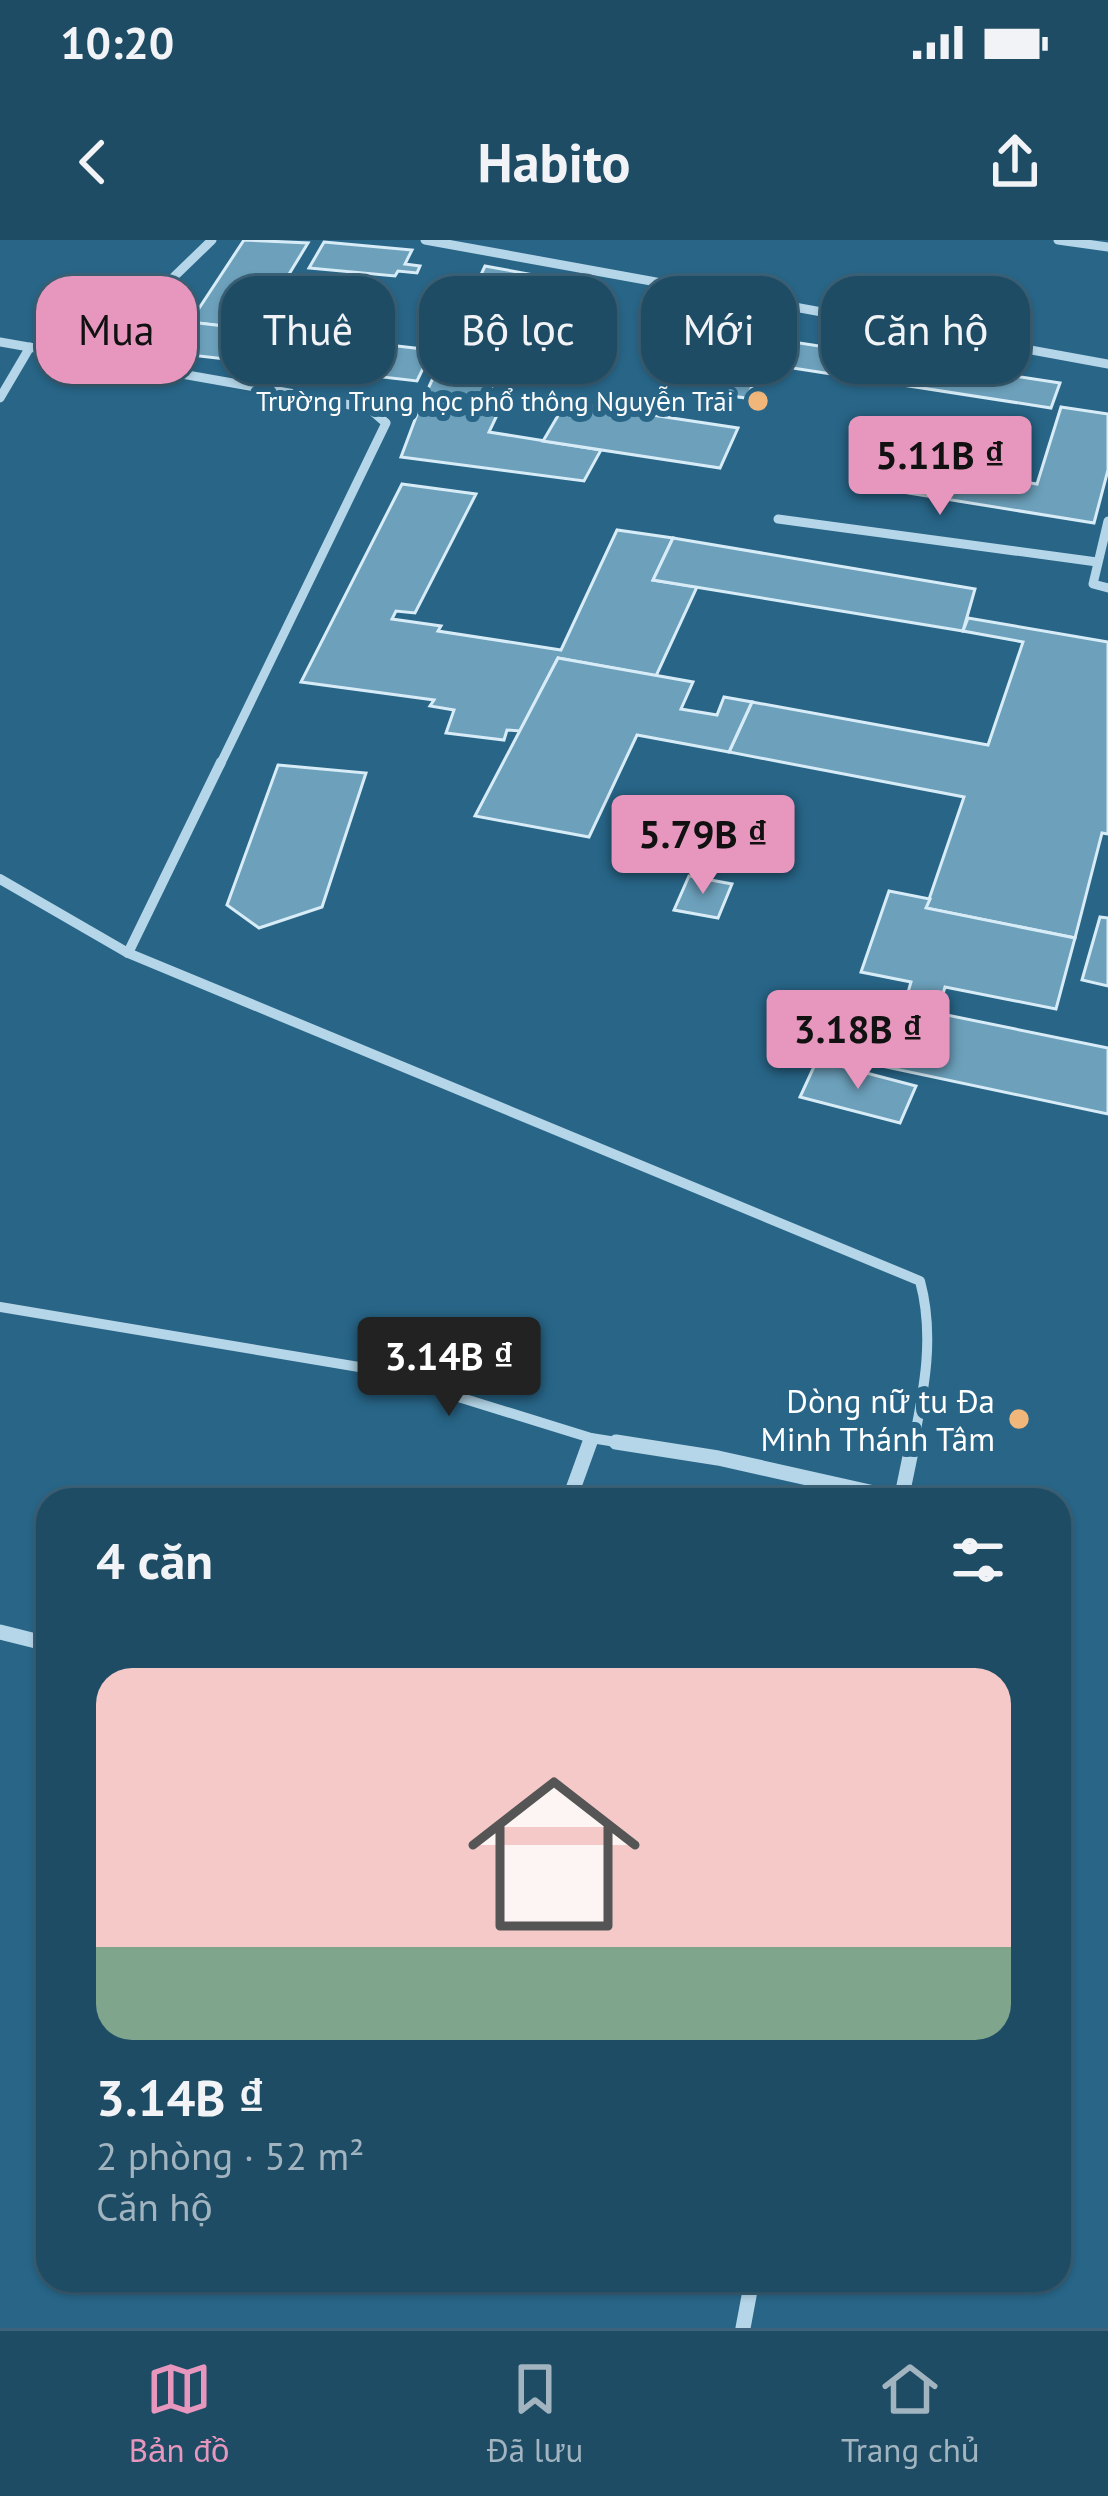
<!DOCTYPE html>
<html lang="vi">
<head>
<meta charset="utf-8">
<style>
  :root { --surface:#1e4c65; --page:#26536b; --text:#f1f3f6; --muted:#a1b4bf; --line:#3c6379; --accent:#e797bd }
  body { margin:0; font-family:"PT Sans",sans-serif; background:var(--page); color:var(--text); height:100vh; display:flex; flex-direction:column; font-size:45px; white-space:nowrap }
  * { box-sizing:border-box; margin:0 }
  p { font-size:39px; color:var(--muted) }
  .icon { flex:none; width:66px; height:66px; fill:none; stroke:currentColor; stroke-width:2; stroke-linecap:round; stroke-linejoin:round }
  .map { position:relative; flex:1; overflow:hidden }
  .drawer { position:absolute; left:36px; top:1248px; width:1035px; height:804px; display:flex; flex-direction:column; background:var(--surface); border-radius:36px; box-shadow:0 3px 9px #0004,0 0 0 3px var(--line) }
  .drawer>* { flex:none }
  .top-card { position:absolute; left:36px; top:36px; width:1038px; height:108px; display:flex; gap:24px }
  .price { position:absolute; translate:-50% -102px; padding:0 27px; border-radius:12px; background:var(--accent); color:#111; font-size:39px; line-height:78px; filter:drop-shadow(0 3px 6px #0008) }
  .price::after { content:''; position:absolute; left:50%; top:72px; width:36px; height:27px; margin-left:-18px; background:inherit; clip-path:polygon(0 0,100% 0,50% 100%) }
  .price.active { background:#222; color:#fff }
  ul { padding:0; list-style:none }
  li { display:grid; align-content:center; gap:24px; height:636px; padding:0 60px }
  li span { display:grid; place-items:center; height:372px; border-radius:36px; color:#555 }
  li>.icon { margin-inline-start:auto }
  span .icon { width:216px; height:216px; fill:#fffc; stroke-width:1 }
  li b { font-size:51px }
  h2 { display:flex; justify-content:space-between; align-items:center; height:144px; padding:0 60px; font-size:51px }
  .chip { padding:0 42px; border-radius:36px; background:var(--surface); box-shadow:0 3px 9px #0004,0 0 0 3px var(--line); font-size:42px; line-height:108px }
  .chip.active { background:var(--accent); color:#111 }
  .status { display:flex; justify-content:space-between; align-items:center; height:84px; padding:0 60px; background:var(--surface); direction:ltr }
  .status svg { height:33px; fill:currentColor }
  header { display:flex; justify-content:space-between; align-items:center; height:156px; padding:0 60px; background:var(--surface); font-size:54px; font-weight:700 }
  .tabs { display:flex; justify-content:space-around; align-items:center; height:168px; border-top:3px solid var(--line); background:var(--surface); font-size:33px; color:var(--muted) }
  .tabs a { display:grid; justify-items:center; gap:6px }
  .tabs .active { color:var(--accent) }
  .map>svg:first-child { display:block }
</style>
</head>
<body>
<div class="status"><b>10:20</b><svg viewBox="0 0 49 12"><path d="M0 12V9h3v3zM5 12V6h3v6zM10 12V3h3v9zM15 12V0h3v12zM26 1h20v11H26zM47 4h2v5h-2z"/></svg></div>
<header><svg class="icon" aria-label="back" viewBox="0 0 24 24"><path d="M15 5l-7 7 7 7"/></svg>Habito<svg class="icon" aria-label="share" viewBox="0 0 24 24"><path d="M12 15V3M7 8l5-5 5 5M5 13v7h14v-7"/></svg></header>
<div class="map">
<svg width="1108" height="2088" viewBox="0 0 1108 2088">
  <rect width="100%" height="100%" fill="#286587"/>
  <!-- building -->
  <g fill="#6ca0bb" stroke="#d7ecf7" stroke-width="3">
    <path d="M 244,0 L 308,3 L 255,90 L 190,82 Z"/>
    <path d="M 324,2 L 412,10 L 405,24 L 420,26 L 417,33 L 398,31 L 395,36 L 309,28 Z"/>
    <path d="M 485,26 L 594,46 L 574,85 L 522,79 L 485,162 L 426,153 Z"/>
    <path d="M 160,79 L 190,82 L 432,110 L 417,141 L 129,108 Z"/>
    <path d="M 735,93 L 1060,143 L 1051,168 L 722,117 Z"/>
    <path d="M 724,140 L 753,145 L 746,158 L 717,154 Z"/>
    <path d="M 422,161 L 499,171 L 489,192 L 601,210 L 584,241 L 401,217 Z"/>
    <path d="M 566,162 L 738,188 L 720,228 L 543,201 Z"/>
    <path d="M 1061,167 L 1108,174 L 1108,230 L 1094,283 L 884,249 L 894,222 L 1037,244 Z"/>
    <path d="M 402,244 L 476,254 L 415,373 L 396,371 L 392,379 L 441,386 L 438,391 L 561,410 L 617,290 L 673,298 L 653,340 L 697,347 L 656,436 L 558,418 L 520,491 L 507,490 L 504,500 L 446,493 L 454,470 L 430,466 L 434,460 L 301,442 Z"/>
    <path d="M 673,298 L 975,349 L 963,391 L 653,340 Z"/>
    <path d="M 968,378 L 1108,402 L 1108,594 L 1102,593 L 1075,698 L 926,668 L 964,557 L 729,512 L 752,462 L 988,505 L 1023,402 L 963,391 Z"/>
    <path d="M 558,418 L 693,442 L 681,469 L 717,475 L 724,457 L 752,462 L 729,512 L 637,495 L 589,597 L 475,576 Z"/>
    <path d="M 278,525 L 366,533 L 322,667 L 259,688 L 227,665 Z"/>
    <path d="M 689,636 L 732,644 L 718,678 L 674,670 Z"/>
    <path d="M 889,651 L 930,659 L 926,668 L 1075,698 L 1056,769 L 945,747 L 937,773 L 1108,808 L 1108,874 L 867,823 L 888,759 L 905,763 L 911,742 L 861,732 Z"/>
    <path d="M 1100,677 L 1108,678 L 1108,746 L 1082,740 Z"/>
    <path d="M 817,820 L 916,846 L 900,883 L 800,857 Z"/>
  </g>
  <g fill="none" stroke-linecap="round" stroke-linejoin="round">
    <!-- minor-far2 -->
    <g stroke="#b4d6e8" stroke-width="9">
      <path d="M 425,0 L 1108,124"/>
      <path d="M 1058,0 L 1108,7"/>
      <path d="M 0,102 L 329,160 L 371,170 L 386,183 L 220,525"/>
      <path d="M 90,118 L 212,0"/>
      <path d="M 0,158 L 30,107"/>
      <path d="M 778,279 L 1097,322"/>
      <path d="M 1108,281 L 1093,344 L 1108,348"/>
    </g>
    <!-- minor-far1 -->
    <g stroke="#b4d6e8" stroke-width="10">
      <path d="M 0,639 L 128,713 L 920,1041 C 935,1096 924,1150 913,1205"/>
      <path d="M 128,713 L 221,522"/>
      <path d="M 0,1067 L 365,1128 L 591,1198 L 635,1205"/>
      <path d="M 589,1205 L 591,1198"/>
    </g>
    <!-- minor -->
    <g stroke="#b4d6e8" stroke-width="15">
      <path d="M 616,1202 L 718,1218 L 901,1259"/>
      <path d="M 569,1260 L 590,1202"/>
      <path d="M 901,1260 L 913,1202"/>
      <path d="M 0,1392 L 48,1404"/>
      <path d="M 743,2088 L 752,2040"/>
    </g>
  </g>
  <!-- markers -->
  <g fill="#f0b67a" stroke="#286587" stroke-width="4.5">
    <circle cx="758" cy="161" r="12"/>
    <circle cx="1019" cy="1179" r="12"/>
  </g>
  <g text-anchor="middle" dominant-baseline="central" stroke-width="12" stroke-linejoin="round" paint-order="stroke">
    <!-- far-poi labels -->
    <g font-size="27" fill="#fff" stroke="#286587" text-anchor="end">
      <text x="734" y="161">Trường Trung học phổ thông Nguyễn Trãi</text>
    </g>
    <!-- poi labels -->
    <g font-size="33" fill="#fff" stroke="#286587" text-anchor="end">
      <text x="995" y="1160">Dòng nữ tu Đa<tspan x="995" dy="38">Minh Thánh Tâm</tspan></text>
    </g>
  </g>
</svg>
<b class="price" style="left:940px;top:278px">5.11B ₫</b>
<b class="price" style="left:703px;top:657px">5.79B ₫</b>
<b class="price" style="left:858px;top:852px">3.18B ₫</b>
<b class="price active" style="left:449px;top:1179px">3.14B ₫</b>
<div class="top-card">
<a class="chip active">Mua</a>
<a class="chip">Thuê</a>
<a class="chip">Bộ lọc</a>
<a class="chip">Mới</a>
<a class="chip">Căn hộ</a>
</div>
<section class="drawer">
<h2>4 căn<svg class="icon" aria-label="filters" viewBox="0 0 24 24"><path d="M4 7h16M4 17h16"/><circle cx="9" cy="7" r="2"/><circle cx="15" cy="17" r="2"/></svg></h2>
<ul>
<li><span style="background:linear-gradient(#f6c9c9 75%,#7fa58c 0)"><svg class="icon" aria-label="home" viewBox="0 0 24 24"><path d="M3 11l9-7 9 7M6 9v11h12V9"/></svg></span><div><b>3.14B ₫</b><p>2 phòng · 52 m²</p><p>Căn hộ</p></div></li>
</ul>
</section>
</div>
<nav class="tabs">
<a class="active"><svg class="icon" aria-label="map" viewBox="0 0 24 24"><path d="M3 6l6-2 6 2 6-2v14l-6 2-6-2-6 2zM9 4v14M15 6v14"/></svg>Bản đồ</a>
<a><svg class="icon" aria-label="saved" viewBox="0 0 24 24"><path d="M7 4h10v16l-5-4-5 4z"/></svg>Đã lưu</a>
<a><svg class="icon" aria-label="home" viewBox="0 0 24 24"><path d="M3 11l9-7 9 7M6 9v11h12V9"/></svg>Trang chủ</a>
</nav>
</body>
</html>
